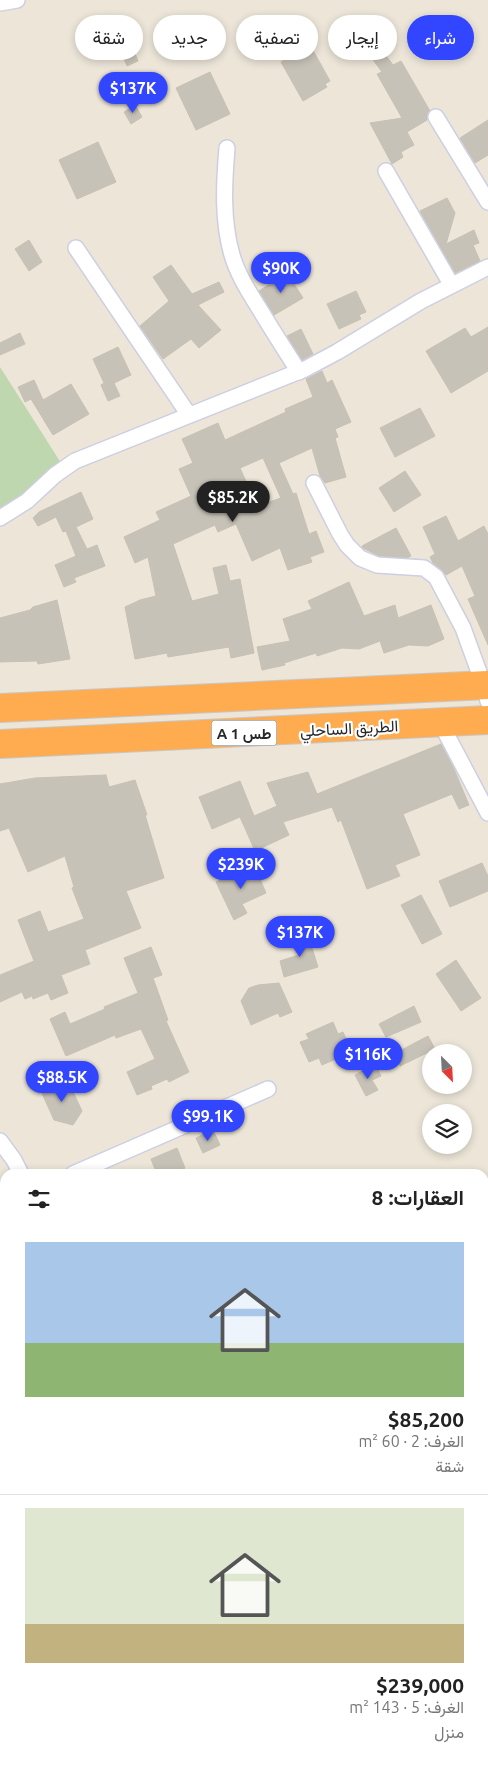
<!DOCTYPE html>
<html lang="ar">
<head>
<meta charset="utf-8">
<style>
  :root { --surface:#fff; --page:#f2f2f2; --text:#222; --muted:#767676; --line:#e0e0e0; --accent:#3246ff }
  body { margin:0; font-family:Ubuntu,Vazirmatn,sans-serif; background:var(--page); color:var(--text); direction:rtl; height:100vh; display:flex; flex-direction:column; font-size:19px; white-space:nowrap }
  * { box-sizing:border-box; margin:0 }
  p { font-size:16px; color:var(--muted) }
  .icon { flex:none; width:28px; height:28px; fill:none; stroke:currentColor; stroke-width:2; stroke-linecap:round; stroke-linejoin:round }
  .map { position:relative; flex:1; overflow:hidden; direction:ltr }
  .drawer { position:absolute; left:0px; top:1169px; width:489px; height:601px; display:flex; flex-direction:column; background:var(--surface); border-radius:15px 15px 0 0; box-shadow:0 2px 8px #0003; direction:rtl }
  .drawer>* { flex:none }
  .guide { position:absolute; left:15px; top:15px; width:459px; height:45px; direction:rtl; display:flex; gap:10px }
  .needle { width:32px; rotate:156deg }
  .tools { position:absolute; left:422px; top:1044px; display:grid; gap:10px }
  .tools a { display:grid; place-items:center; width:50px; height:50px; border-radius:50%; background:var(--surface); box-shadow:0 2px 8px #0003; font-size:25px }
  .price { position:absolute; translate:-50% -42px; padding:0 11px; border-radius:18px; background:var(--accent); color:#fff; font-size:16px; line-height:32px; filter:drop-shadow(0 1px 2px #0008) }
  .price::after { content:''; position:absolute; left:50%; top:30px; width:15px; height:11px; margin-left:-8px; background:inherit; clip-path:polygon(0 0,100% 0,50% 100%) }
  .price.on { background:#222; color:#fff }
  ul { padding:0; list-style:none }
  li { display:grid; align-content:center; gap:10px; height:265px; padding:0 25px }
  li+li { border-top:1px solid var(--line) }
  li span { display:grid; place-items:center; height:155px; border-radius:0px; color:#555 }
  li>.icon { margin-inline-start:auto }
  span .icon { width:90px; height:90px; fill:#fffc; stroke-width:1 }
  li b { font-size:21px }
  h2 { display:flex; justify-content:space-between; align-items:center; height:60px; padding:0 25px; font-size:21px }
  .chip { padding:0 18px; border-radius:22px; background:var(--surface); box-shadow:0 2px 8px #0003; font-size:18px; line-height:45px }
  .chip.on { background:var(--accent); color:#fff }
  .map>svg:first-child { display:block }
</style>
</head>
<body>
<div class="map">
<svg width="488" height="1769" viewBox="0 0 488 1769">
  <rect width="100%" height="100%" fill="#ece5d8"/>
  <!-- cemetery -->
  <path fill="#bed7ae" d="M 0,367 L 61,463 L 0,516 Z"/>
  <!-- building -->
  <g fill="#c7c2b8" stroke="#c7c1b2" fill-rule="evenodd">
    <path d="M 361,22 L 393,65 L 401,61 L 430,111 L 428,113 L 427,120 L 407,132 L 414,145 L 401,152 L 403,157 L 392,164 L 370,123 L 402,118 L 377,74 L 382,72 L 351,30 Z"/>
    <path d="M 310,45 L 330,81 L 325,84 L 327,87 L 303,101 L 281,62 Z"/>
    <path d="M 133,49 L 138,61 L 127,66 L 122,54 Z"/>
    <path d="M 210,72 L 230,114 L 196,130 L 176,88 Z"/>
    <path d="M 135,105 L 142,117 L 131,124 L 124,112 Z"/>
    <path d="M 488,120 L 488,155 L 475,163 L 460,138 Z"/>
    <path d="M 98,142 L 116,182 L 77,199 L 59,160 Z"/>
    <path d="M 447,198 L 455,213 L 446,244 L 474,230 L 479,243 L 473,245 L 480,261 L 455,273 L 420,211 Z"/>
    <path d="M 29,240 L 42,262 L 29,271 L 15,249 Z"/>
    <path d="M 171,265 L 192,294 L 219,282 L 224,292 L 198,305 L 221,330 L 199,348 L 191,339 L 163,359 L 140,326 L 169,301 L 153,277 Z"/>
    <path d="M 287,273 L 303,298 L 274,315 L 259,291 Z"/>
    <path d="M 356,291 L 366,312 L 359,315 L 361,319 L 339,329 L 327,304 Z"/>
    <path d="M 488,327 L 488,371 L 451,393 L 426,351 L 465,328 L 471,337 Z"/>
    <path d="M 301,329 L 313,354 L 302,360 L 287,336 Z"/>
    <path d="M 20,333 L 25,344 L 0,355 L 0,343 Z"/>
    <path d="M 118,347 L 131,375 L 114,383 L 120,396 L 108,401 L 101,385 L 104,383 L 93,359 Z"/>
    <path d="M 322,371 L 327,383 L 332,380 L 351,422 L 335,429 L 338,437 L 335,438 L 346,477 L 325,483 L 320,476 L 312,448 L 279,463 L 293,494 L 296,493 L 309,534 L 316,531 L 324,552 L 310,557 L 312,562 L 288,570 L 280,548 L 252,561 L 236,524 L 218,532 L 215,525 L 173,544 L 192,601 L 219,594 L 213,568 L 226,565 L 230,581 L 240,579 L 254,653 L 231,658 L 229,647 L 168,657 L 167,653 L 135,659 L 125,607 L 140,600 L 156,596 L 148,557 L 135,563 L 124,537 L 160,520 L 156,512 L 191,496 L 179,469 L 193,463 L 182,439 L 218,423 L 225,440 L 286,412 L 285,409 L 313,397 L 306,379 ZM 263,458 L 281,498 L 257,506 L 240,468 Z"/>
    <path d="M 34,380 L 43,400 L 71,384 L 89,414 L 53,435 L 31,399 L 25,402 L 18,387 Z"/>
    <path d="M 420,408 L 435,436 L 395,457 L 380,428 Z"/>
    <path d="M 405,471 L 421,495 L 394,512 L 379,488 Z"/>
    <path d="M 81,492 L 93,519 L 76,527 L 87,549 L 97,545 L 105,566 L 74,578 L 76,582 L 64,587 L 55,565 L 76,556 L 66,531 L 63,532 L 56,517 L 38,526 L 33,518 L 39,512 Z"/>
    <path d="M 446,516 L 458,541 L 484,526 L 488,534 L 488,645 L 468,599 L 475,596 L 462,566 L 446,575 L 442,570 L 433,563 L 430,557 L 435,554 L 423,527 Z"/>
    <path d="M 396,528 L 411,556 L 407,558 L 379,556 L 363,548 L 362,546 Z"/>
    <path d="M 349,582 L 364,616 L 395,605 L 398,618 L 431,605 L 444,639 L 428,646 L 409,645 L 384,653 L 380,641 L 359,649 L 342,648 L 317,656 L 316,653 L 284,663 L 285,665 L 262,670 L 257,647 L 290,641 L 283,619 L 312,609 L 308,601 Z"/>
    <path d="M 57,600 L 70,659 L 38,664 L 37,661 L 0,662 L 0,618 L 30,610 L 33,607 Z"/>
    <path d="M 441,744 L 454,769 L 469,805 L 459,809 L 452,794 L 403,814 L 420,855 L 395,865 L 400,876 L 367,889 L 341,820 L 338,822 L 332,807 L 283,822 L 289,835 L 255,851 L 240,817 L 212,829 L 199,797 L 240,781 L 254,816 L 277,806 L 267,783 L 308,772 L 317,794 Z"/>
    <path d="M 106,775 L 109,787 L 135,780 L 147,815 L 145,815 L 164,878 L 126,891 L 141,928 L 85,950 L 90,964 L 61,975 L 68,993 L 51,1000 L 48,993 L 33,999 L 32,996 L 25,999 L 22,992 L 0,1002 L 0,975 L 34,961 L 18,920 L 40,911 L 48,932 L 84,919 L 72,888 L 74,887 L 65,856 L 28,872 L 9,828 L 0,831 L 0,784 L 35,778 Z"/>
    <path d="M 482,863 L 488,876 L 488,891 L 450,907 L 439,881 Z"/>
    <path d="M 254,865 L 266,893 L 242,904 L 247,913 L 234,920 L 216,882 Z"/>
    <path d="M 421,895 L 442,934 L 422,944 L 401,905 Z"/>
    <path d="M 307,932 L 318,967 L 284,977 L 280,961 L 302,954 L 297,934 Z"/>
    <path d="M 151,947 L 162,975 L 153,978 L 168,1020 L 166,1021 L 189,1072 L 169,1082 L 167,1079 L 151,1086 L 152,1089 L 137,1095 L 127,1072 L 155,1059 L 141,1029 L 116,1038 L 115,1035 L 66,1056 L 50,1019 L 65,1012 L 70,1024 L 105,1009 L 104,1007 L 138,993 L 124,958 Z"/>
    <path d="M 456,960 L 481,998 L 461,1011 L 436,974 Z"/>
    <path d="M 279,983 L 292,1012 L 280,1017 L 278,1013 L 251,1025 L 241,1001 L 249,988 L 258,985 Z"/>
    <path d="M 414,1006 L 421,1022 L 386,1037 L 379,1024 Z"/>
    <path d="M 333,1022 L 338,1034 L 343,1032 L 352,1052 L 322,1065 L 319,1058 L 309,1062 L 300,1042 L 309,1039 L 306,1034 Z"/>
    <path d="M 428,1036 L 435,1049 L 400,1066 L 394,1054 Z"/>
    <path d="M 375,1064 L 381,1076 L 372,1080 L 378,1090 L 366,1096 L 355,1075 Z"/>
    <path d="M 67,1079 L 82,1111 L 73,1125 L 54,1120 L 41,1091 Z"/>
    <path d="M 213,1130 L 220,1145 L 203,1153 L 196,1138 Z"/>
    <path d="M 177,1148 L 185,1168 L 181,1170 L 182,1174 L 157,1174 L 151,1159 Z"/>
  </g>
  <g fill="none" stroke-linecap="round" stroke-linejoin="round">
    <defs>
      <g id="street">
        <path d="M 0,3 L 17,0"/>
        <path d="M 436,117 L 488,202"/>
        <path d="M 227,148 C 224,183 222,221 232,255 C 238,276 251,295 262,313 C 274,333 287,353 299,372"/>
        <path d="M 386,171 L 451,284"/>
        <path d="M 76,248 L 189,415"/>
        <path d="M 314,483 L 340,534 L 347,545 L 360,558 L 377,565 L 424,568 L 436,577 L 463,628 L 484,686 L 488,701"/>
        <path d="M 0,518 L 27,501 L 55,475 L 75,461 L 305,369 L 337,352 L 421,301 L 488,267"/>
        <path d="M 441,724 L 488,813"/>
        <path d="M 0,1141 L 14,1160 L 21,1174"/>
        <path d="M 73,1174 L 268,1089"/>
        <path d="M 484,1329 L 488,1329"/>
        <path d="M 0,1416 L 5,1414"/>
        <path d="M 484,1560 L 488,1557"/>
        <path d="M 484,1718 L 488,1728"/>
        <path d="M 165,1765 L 167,1769"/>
        <path d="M 348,1765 L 349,1769"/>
        <path d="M 75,1769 L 85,1765"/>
      </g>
      <g id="highway">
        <path d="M 0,708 L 488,685"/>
        <path d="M 0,744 L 488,720"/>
      </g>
    </defs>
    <!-- street casing -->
    <use href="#street" stroke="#cdcfe2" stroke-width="18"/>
    <!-- highway casing -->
    <use href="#highway" stroke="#c7c7c7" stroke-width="30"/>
    <!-- street -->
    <use href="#street" stroke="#fff" stroke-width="15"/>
    <!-- highway -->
    <use href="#highway" stroke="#ffab50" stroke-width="28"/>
  </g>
  <g text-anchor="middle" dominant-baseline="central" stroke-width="4.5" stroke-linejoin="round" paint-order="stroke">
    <!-- shield labels -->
    <rect fill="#fff" stroke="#686868" stroke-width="1" x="211.5" y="720.5" width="65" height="25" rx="4"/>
    <g font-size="15" font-weight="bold" fill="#282828">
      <text x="244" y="733">A 1 طس</text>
    </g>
    <!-- street labels -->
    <g font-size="16" fill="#282828" stroke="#fff">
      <text transform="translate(349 728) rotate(-3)">الطريق الساحلي</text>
    </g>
  </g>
</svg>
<div class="tools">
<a><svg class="needle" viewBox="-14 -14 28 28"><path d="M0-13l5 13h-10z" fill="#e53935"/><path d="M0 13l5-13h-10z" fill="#767676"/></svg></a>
<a><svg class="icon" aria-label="layers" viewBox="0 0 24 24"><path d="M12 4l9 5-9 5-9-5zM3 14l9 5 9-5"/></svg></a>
</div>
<b class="price" style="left:133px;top:114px">$137K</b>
<b class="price" style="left:281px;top:294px">$90K</b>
<b class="price on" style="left:233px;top:523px">$85.2K</b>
<b class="price" style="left:241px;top:890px">$239K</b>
<b class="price" style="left:300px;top:958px">$137K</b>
<b class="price" style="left:368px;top:1080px">$116K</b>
<b class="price" style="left:62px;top:1103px">$88.5K</b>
<b class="price" style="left:208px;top:1142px">$99.1K</b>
<div class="guide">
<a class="chip on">شراء</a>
<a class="chip">إيجار</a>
<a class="chip">تصفية</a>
<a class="chip">جديد</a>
<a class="chip">شقة</a>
</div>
<section class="drawer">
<h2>العقارات: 8<svg class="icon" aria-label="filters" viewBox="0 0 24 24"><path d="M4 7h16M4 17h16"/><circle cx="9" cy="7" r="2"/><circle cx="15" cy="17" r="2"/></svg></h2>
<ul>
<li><span style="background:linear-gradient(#a9c7e8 65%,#8fb573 0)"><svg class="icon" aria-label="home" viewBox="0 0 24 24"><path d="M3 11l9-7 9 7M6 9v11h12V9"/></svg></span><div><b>$85,200</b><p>الغرف: 2 · 60 m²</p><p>شقة</p></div></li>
<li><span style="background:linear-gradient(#dfe7d0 75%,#c2b280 0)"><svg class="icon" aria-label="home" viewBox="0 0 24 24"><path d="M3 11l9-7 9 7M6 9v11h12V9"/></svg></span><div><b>$239,000</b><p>الغرف: 5 · 143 m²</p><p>منزل</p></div></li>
</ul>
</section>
</div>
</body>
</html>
